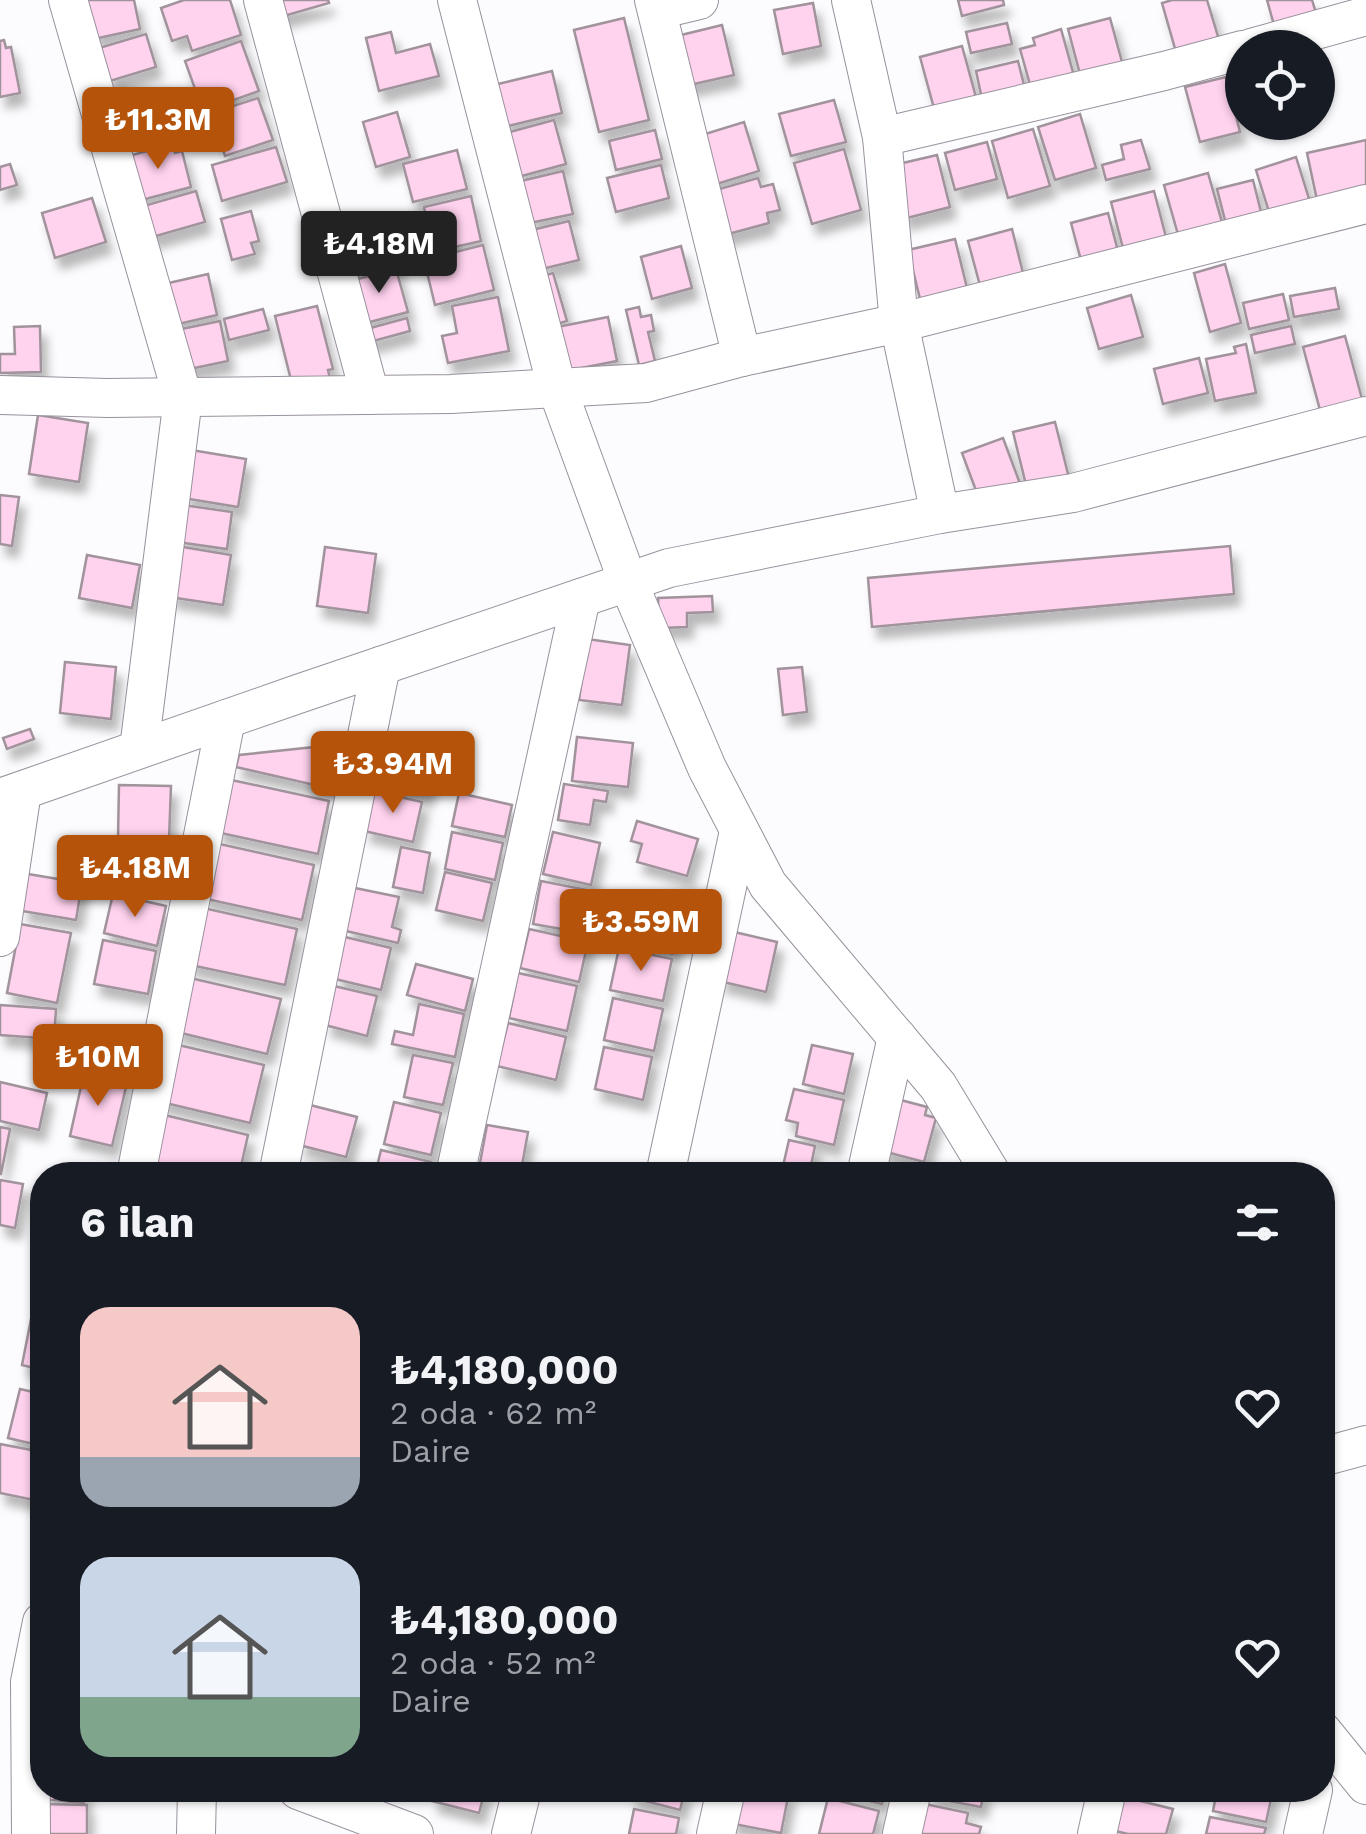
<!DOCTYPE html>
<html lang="tr">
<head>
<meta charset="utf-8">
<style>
  :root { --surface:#171b24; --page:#20242c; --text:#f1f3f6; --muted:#9ea1a6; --accent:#b45309 }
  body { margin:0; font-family:"Work Sans",sans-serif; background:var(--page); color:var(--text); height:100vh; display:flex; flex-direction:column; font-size:38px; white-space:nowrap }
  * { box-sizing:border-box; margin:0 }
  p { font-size:32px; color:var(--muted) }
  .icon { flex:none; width:55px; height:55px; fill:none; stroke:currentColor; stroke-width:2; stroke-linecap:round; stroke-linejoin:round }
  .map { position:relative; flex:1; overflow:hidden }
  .panel { position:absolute; left:30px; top:1162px; width:1305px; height:640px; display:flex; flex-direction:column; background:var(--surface); border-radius:40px; box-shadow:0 2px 8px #0004 }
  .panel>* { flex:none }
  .buttons { position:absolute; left:1225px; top:30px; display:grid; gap:20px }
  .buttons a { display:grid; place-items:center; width:110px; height:110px; border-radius:50%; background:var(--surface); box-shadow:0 2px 8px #0004; font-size:50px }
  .price { position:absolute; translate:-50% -85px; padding:0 22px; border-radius:10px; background:var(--accent); color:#fff; font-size:32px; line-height:65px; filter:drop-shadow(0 2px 5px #0008) }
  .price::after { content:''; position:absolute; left:50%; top:60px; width:30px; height:22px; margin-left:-15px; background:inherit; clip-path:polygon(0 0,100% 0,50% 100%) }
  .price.on { background:#222; color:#fff }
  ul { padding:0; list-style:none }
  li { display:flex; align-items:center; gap:30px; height:250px; padding:0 50px }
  li span { display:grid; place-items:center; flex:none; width:280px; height:200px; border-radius:30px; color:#555 }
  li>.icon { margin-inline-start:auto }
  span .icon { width:120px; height:120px; fill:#fffc; stroke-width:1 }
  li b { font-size:42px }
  h2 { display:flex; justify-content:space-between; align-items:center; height:120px; padding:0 50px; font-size:42px }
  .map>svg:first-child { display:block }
</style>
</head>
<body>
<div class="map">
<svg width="1366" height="1834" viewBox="0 0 1366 1834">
  <defs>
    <filter id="shadow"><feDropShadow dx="6" dy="11" stdDeviation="5" flood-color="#0004"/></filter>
  </defs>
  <rect width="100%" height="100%" fill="#fcfbfd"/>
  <!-- building -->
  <g fill="#ffd2ee" stroke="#a0939b" stroke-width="2.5" filter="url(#shadow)">
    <path d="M 85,0 L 134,0 L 140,29 L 94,39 Z"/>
    <path d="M 184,0 L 230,0 L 241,35 L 192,51 L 187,36 L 172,41 L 161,8 Z"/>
    <path d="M 272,0 L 328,0 L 329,3 L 277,18 Z"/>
    <path d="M 958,0 L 1003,0 L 1004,5 L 962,16 Z"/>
    <path d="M 1172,0 L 1207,0 L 1219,40 L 1176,52 L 1162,3 Z"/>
    <path d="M 1267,0 L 1312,0 L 1316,13 L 1274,25 Z"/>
    <path d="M 813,3 L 821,46 L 783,54 L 774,10 Z"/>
    <path d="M 624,18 L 649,120 L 599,132 L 574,30 Z"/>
    <path d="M 1110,18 L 1122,62 L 1080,74 L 1068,29 Z"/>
    <path d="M 1007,23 L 1012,44 L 971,53 L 966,32 Z"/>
    <path d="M 722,25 L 734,75 L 681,87 L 669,38 Z"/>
    <path d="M 1061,29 L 1074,76 L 1031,88 L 1020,49 L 1035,45 L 1033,38 Z"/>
    <path d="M 391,32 L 396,53 L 430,44 L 439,76 L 379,91 L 366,38 Z"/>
    <path d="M 146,34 L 156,67 L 110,81 L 99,48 Z"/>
    <path d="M 4,40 L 6,48 L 11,47 L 20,93 L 0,97 L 0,41 Z"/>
    <path d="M 241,41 L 259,91 L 203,111 L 185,61 Z"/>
    <path d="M 962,46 L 977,101 L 935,112 L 920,57 Z"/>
    <path d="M 1018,61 L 1025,89 L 982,99 L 976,71 Z"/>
    <path d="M 552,71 L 562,113 L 504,127 L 494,85 Z"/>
    <path d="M 1226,77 L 1240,132 L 1200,142 L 1185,87 Z"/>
    <path d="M 258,98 L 273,140 L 225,156 L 211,113 Z"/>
    <path d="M 834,100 L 846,142 L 791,156 L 779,114 Z"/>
    <path d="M 397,112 L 410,157 L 376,167 L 363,122 Z"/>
    <path d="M 1080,114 L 1096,168 L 1055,180 L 1038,127 Z"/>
    <path d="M 554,120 L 566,164 L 518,177 L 506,133 Z"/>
    <path d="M 744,122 L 759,171 L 707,187 L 692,138 Z"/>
    <path d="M 1033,129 L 1050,186 L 1008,198 L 992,141 Z"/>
    <path d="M 655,130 L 662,159 L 616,170 L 609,141 Z"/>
    <path d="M 1141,140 L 1150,169 L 1106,180 L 1102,165 L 1124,159 L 1121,145 Z"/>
    <path d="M 1366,140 L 1366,188 L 1317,200 L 1307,153 Z"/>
    <path d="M 987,142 L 997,179 L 955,190 L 945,153 Z"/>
    <path d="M 172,144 L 175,153 L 182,151 L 191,187 L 138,201 L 125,157 Z"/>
    <path d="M 276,147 L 287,182 L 222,201 L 212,165 Z"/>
    <path d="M 844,149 L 861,210 L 812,224 L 794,163 Z"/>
    <path d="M 457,150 L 467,189 L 413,202 L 403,164 Z"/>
    <path d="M 937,155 L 950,207 L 903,219 L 890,166 Z"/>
    <path d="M 1296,157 L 1310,202 L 1270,215 L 1256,170 Z"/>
    <path d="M 10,164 L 17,185 L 0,190 L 0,167 Z"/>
    <path d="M 661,165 L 669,198 L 616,212 L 607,178 Z"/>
    <path d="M 563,171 L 573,214 L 530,223 L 521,181 Z"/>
    <path d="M 1208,173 L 1223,226 L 1179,238 L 1164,185 Z"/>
    <path d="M 758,178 L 761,187 L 773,184 L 780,210 L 767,213 L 769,223 L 721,236 L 709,192 Z"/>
    <path d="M 1253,180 L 1262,216 L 1226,224 L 1217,189 Z"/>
    <path d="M 196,191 L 205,222 L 149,238 L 140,207 Z"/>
    <path d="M 1154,191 L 1167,241 L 1124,252 L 1111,202 Z"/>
    <path d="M 471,196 L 481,241 L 433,252 L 424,207 Z"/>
    <path d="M 92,198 L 106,242 L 55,258 L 42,213 Z"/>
    <path d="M 251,211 L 259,241 L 251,243 L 255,254 L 232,260 L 221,219 Z"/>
    <path d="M 1108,213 L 1119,255 L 1082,264 L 1071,223 Z"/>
    <path d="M 388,216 L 401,263 L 348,276 L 336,229 Z"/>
    <path d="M 569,221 L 579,260 L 542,269 L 532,230 Z"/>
    <path d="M 1012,229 L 1025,281 L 982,293 L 968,241 Z"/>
    <path d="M 955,239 L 967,288 L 920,299 L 908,250 Z"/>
    <path d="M 483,245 L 494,290 L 435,305 L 424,260 Z"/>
    <path d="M 681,246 L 692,288 L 652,299 L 641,257 Z"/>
    <path d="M 1225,264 L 1241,323 L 1210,332 L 1194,273 Z"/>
    <path d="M 396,269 L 408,312 L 362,324 L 350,281 Z"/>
    <path d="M 553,273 L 567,321 L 554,325 L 540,277 Z"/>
    <path d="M 208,274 L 217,315 L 170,326 L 160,285 Z"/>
    <path d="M 1335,288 L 1339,309 L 1294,317 L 1290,296 Z"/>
    <path d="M 1283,294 L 1289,320 L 1249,329 L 1243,303 Z"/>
    <path d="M 1131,295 L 1143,337 L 1099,349 L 1087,308 Z"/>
    <path d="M 498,297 L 509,351 L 448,363 L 442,336 L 457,333 L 452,306 Z"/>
    <path d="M 317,306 L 333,369 L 328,370 L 330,379 L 293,388 L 275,316 Z"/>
    <path d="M 639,307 L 641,317 L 651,315 L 654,331 L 648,332 L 655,361 L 639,365 L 626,310 Z"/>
    <path d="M 263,309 L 269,330 L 229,340 L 224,319 Z"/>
    <path d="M 608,317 L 617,361 L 566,371 L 557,327 Z"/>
    <path d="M 407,318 L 410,331 L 366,343 L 363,330 Z"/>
    <path d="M 220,321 L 228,361 L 180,371 L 172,331 Z"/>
    <path d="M 40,326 L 41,372 L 0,373 L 0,354 L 15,354 L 14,327 Z"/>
    <path d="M 1291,326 L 1295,344 L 1255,353 L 1251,335 Z"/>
    <path d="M 1345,336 L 1362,399 L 1320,410 L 1303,347 Z"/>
    <path d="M 1246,344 L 1256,393 L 1215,401 L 1206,359 L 1236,353 L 1234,347 Z"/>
    <path d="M 1199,358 L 1208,393 L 1163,404 L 1154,369 Z"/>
    <path d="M 38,415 L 88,423 L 79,482 L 29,474 Z"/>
    <path d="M 1055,422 L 1069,478 L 1027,489 L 1013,432 Z"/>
    <path d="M 1003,438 L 1022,489 L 981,504 L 962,453 Z"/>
    <path d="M 191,450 L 246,459 L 238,507 L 183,498 Z"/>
    <path d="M 0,495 L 19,497 L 12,546 L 0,544 Z"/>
    <path d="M 183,505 L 232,512 L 227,549 L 177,542 Z"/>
    <path d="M 177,546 L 231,555 L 223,605 L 169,597 Z"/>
    <path d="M 1230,546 L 1234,594 L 872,627 L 868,578 Z"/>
    <path d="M 325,547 L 376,554 L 368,613 L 317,606 Z"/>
    <path d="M 87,555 L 140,565 L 132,608 L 79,598 Z"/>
    <path d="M 712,596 L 713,612 L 687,613 L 687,627 L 659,628 L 658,598 Z"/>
    <path d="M 587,639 L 630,645 L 622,705 L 579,700 Z"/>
    <path d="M 65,662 L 116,667 L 111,719 L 60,713 Z"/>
    <path d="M 802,667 L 807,712 L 783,715 L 778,669 Z"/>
    <path d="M 30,729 L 34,739 L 7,749 L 3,738 Z"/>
    <path d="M 577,737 L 633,743 L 628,787 L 572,781 Z"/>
    <path d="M 381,743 L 435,753 L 427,795 L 373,786 Z"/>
    <path d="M 343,744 L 332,789 L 236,767 L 239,755 Z"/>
    <path d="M 227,779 L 329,801 L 318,854 L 216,832 Z"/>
    <path d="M 564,784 L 608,791 L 606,802 L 594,800 L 590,825 L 558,820 Z"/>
    <path d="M 119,785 L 171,786 L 169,840 L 118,839 Z"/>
    <path d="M 373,791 L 422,802 L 413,842 L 364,831 Z"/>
    <path d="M 459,793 L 512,805 L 505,837 L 452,826 Z"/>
    <path d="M 637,821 L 698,839 L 687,876 L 637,862 L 642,844 L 631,841 Z"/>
    <path d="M 452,832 L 503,843 L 495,880 L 445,869 Z"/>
    <path d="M 553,832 L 600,843 L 591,885 L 543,874 Z"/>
    <path d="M 215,843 L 314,865 L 302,920 L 202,898 Z"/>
    <path d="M 401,847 L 430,853 L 423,893 L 393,887 Z"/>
    <path d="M 445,872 L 492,883 L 483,921 L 436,910 Z"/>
    <path d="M 28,874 L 82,883 L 76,920 L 22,911 Z"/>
    <path d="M 541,881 L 597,892 L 592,920 L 581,918 L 579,932 L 533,924 Z"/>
    <path d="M 355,888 L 399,897 L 392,927 L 401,930 L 398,943 L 346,931 Z"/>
    <path d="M 113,894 L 166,906 L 157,946 L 104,933 Z"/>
    <path d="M 640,900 L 684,911 L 673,954 L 628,943 Z"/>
    <path d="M 199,907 L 297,929 L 285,985 L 186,964 Z"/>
    <path d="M 20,924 L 71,933 L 57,1003 L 7,993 Z"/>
    <path d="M 529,929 L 588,942 L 579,982 L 520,968 Z"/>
    <path d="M 730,931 L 777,942 L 766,992 L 719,981 Z"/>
    <path d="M 345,937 L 391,948 L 381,990 L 335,979 Z"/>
    <path d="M 103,940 L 156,951 L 148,994 L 94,984 Z"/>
    <path d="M 619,948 L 672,959 L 663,1001 L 610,990 Z"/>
    <path d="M 416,964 L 473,979 L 465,1011 L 407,995 Z"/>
    <path d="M 518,973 L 577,986 L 567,1031 L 509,1018 Z"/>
    <path d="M 186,977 L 281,999 L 267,1054 L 173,1031 Z"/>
    <path d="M 334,986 L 377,996 L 367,1036 L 325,1025 Z"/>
    <path d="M 613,998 L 663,1009 L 654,1051 L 604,1040 Z"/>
    <path d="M 419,1004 L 464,1014 L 455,1057 L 392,1044 L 395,1031 L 413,1035 Z"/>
    <path d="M 0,1005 L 56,1009 L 54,1039 L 0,1035 Z"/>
    <path d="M 508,1023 L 566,1037 L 556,1080 L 497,1066 Z"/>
    <path d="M 170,1043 L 264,1065 L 250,1123 L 157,1101 Z"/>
    <path d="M 812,1045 L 853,1054 L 844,1094 L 803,1084 Z"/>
    <path d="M 604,1047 L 652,1057 L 643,1100 L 595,1089 Z"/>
    <path d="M 413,1055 L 453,1063 L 443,1105 L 404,1097 Z"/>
    <path d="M 84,1073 L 127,1083 L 112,1146 L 70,1136 Z"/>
    <path d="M 0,1082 L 47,1093 L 39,1130 L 0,1121 Z"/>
    <path d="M 794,1089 L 844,1100 L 834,1145 L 796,1136 L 798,1123 L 786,1120 Z"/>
    <path d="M 893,1098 L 927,1107 L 925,1115 L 936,1118 L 924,1162 L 879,1150 Z"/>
    <path d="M 394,1102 L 441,1113 L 431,1155 L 384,1144 Z"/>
    <path d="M 310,1105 L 357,1117 L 346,1157 L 299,1145 Z"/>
    <path d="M 156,1113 L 248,1135 L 239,1175 L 158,1175 L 142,1171 Z"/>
    <path d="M 487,1125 L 528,1132 L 521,1171 L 480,1163 Z"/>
    <path d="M 0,1127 L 10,1129 L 1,1174 L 0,1174 Z"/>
    <path d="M 789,1140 L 815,1146 L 809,1175 L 781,1175 Z"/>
    <path d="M 381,1150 L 431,1162 L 428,1175 L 375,1175 Z"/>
    <path d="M 0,1180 L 23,1184 L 15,1228 L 0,1225 Z"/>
    <path d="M 32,1314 L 42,1316 L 42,1370 L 22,1365 Z"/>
    <path d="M 20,1389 L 42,1394 L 42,1446 L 8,1438 Z"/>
    <path d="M 0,1444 L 42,1452 L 34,1500 L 0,1493 Z"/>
    <path d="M 42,1790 L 85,1790 L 84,1803 L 40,1799 Z"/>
    <path d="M 435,1790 L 485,1790 L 479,1813 L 432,1801 Z"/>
    <path d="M 632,1790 L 685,1790 L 680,1810 L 630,1797 Z"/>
    <path d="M 736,1790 L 789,1792 L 781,1833 L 729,1823 Z"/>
    <path d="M 835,1790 L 885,1790 L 882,1804 L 834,1793 Z"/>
    <path d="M 929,1790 L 984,1790 L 981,1807 L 928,1797 Z"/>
    <path d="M 1217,1790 L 1273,1790 L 1266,1822 L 1213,1811 Z"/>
    <path d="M 1120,1796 L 1173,1809 L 1166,1834 L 1128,1834 L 1111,1830 Z"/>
    <path d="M 828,1798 L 879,1811 L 873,1834 L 819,1834 Z"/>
    <path d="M 41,1804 L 87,1805 L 87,1834 L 41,1834 Z"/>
    <path d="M 925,1804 L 968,1813 L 966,1823 L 981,1827 L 979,1834 L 918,1834 Z"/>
    <path d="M 634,1809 L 679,1818 L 676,1834 L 629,1834 Z"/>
    <path d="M 1210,1817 L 1266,1828 L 1264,1834 L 1206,1834 Z"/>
  </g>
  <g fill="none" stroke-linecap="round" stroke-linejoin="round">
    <defs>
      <g id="minor">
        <path d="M 68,0 L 183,398 L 139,749"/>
        <path d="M 263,0 L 370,395"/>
        <path d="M 457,0 L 557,388 L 628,582 L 707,768 L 768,885 L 938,1086 L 992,1175"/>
        <path d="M 654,0 L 742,357"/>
        <path d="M 851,0 L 882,137 L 899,323 L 940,514"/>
        <path d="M 657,10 L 699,0"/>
        <path d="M 1251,48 L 1366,16"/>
        <path d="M 882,137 L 1164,71 L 1242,50"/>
        <path d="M 0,395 L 108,398 L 451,394 L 646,383 L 742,357 L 899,323 L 1366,204"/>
        <path d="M 0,798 L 298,694 L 669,568 L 940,514 L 1073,493 L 1366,416"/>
        <path d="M 0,937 L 22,791"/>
        <path d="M 136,1175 L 226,719"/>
        <path d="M 278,1175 L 381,666"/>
        <path d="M 455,1175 L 581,598"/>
        <path d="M 665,1175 L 739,831"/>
        <path d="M 866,1175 L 897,1037"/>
        <path d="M 1322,1457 L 1366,1445"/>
        <path d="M 1322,1731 L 1366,1785"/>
        <path d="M 298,1790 L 414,1834"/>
        <path d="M 31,1834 L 30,1682 L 42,1622"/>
        <path d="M 196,1834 L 197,1790"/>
        <path d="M 511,1834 L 522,1790"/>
        <path d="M 716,1834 L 726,1790"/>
        <path d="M 902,1834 L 912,1790"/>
        <path d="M 1097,1834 L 1107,1790"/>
        <path d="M 1303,1834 L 1313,1790"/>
      </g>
    </defs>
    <!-- minor casing -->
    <use href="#minor" stroke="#99919d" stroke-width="40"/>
    <!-- minor -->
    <use href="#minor" stroke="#fff" stroke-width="38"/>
  </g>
</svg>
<div class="buttons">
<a><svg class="icon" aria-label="locate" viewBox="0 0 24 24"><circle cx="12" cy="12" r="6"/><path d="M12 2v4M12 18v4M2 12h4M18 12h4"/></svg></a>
</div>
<b class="price" style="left:158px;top:172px">₺11.3M</b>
<b class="price on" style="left:379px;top:296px">₺4.18M</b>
<b class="price" style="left:393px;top:816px">₺3.94M</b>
<b class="price" style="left:135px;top:920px">₺4.18M</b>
<b class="price" style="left:641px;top:974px">₺3.59M</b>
<b class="price" style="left:98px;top:1109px">₺10M</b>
<section class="panel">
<h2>6 ilan<svg class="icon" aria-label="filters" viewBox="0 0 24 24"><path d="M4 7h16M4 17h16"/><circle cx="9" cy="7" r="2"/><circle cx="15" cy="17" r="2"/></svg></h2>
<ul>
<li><span style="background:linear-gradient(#f6c9c9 75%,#9aa5b1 0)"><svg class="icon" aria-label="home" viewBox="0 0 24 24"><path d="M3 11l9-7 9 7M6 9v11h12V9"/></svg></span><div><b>₺4,180,000</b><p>2 oda · 62 m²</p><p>Daire</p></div><svg class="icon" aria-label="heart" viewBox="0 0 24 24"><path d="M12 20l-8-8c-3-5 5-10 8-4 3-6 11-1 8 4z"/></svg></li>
<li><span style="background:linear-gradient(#c9d6e8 70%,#7fa58c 0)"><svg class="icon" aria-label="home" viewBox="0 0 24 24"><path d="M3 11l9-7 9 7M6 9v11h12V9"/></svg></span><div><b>₺4,180,000</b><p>2 oda · 52 m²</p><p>Daire</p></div><svg class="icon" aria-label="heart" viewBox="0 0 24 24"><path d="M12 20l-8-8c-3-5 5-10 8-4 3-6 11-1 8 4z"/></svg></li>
</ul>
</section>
</div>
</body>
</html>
